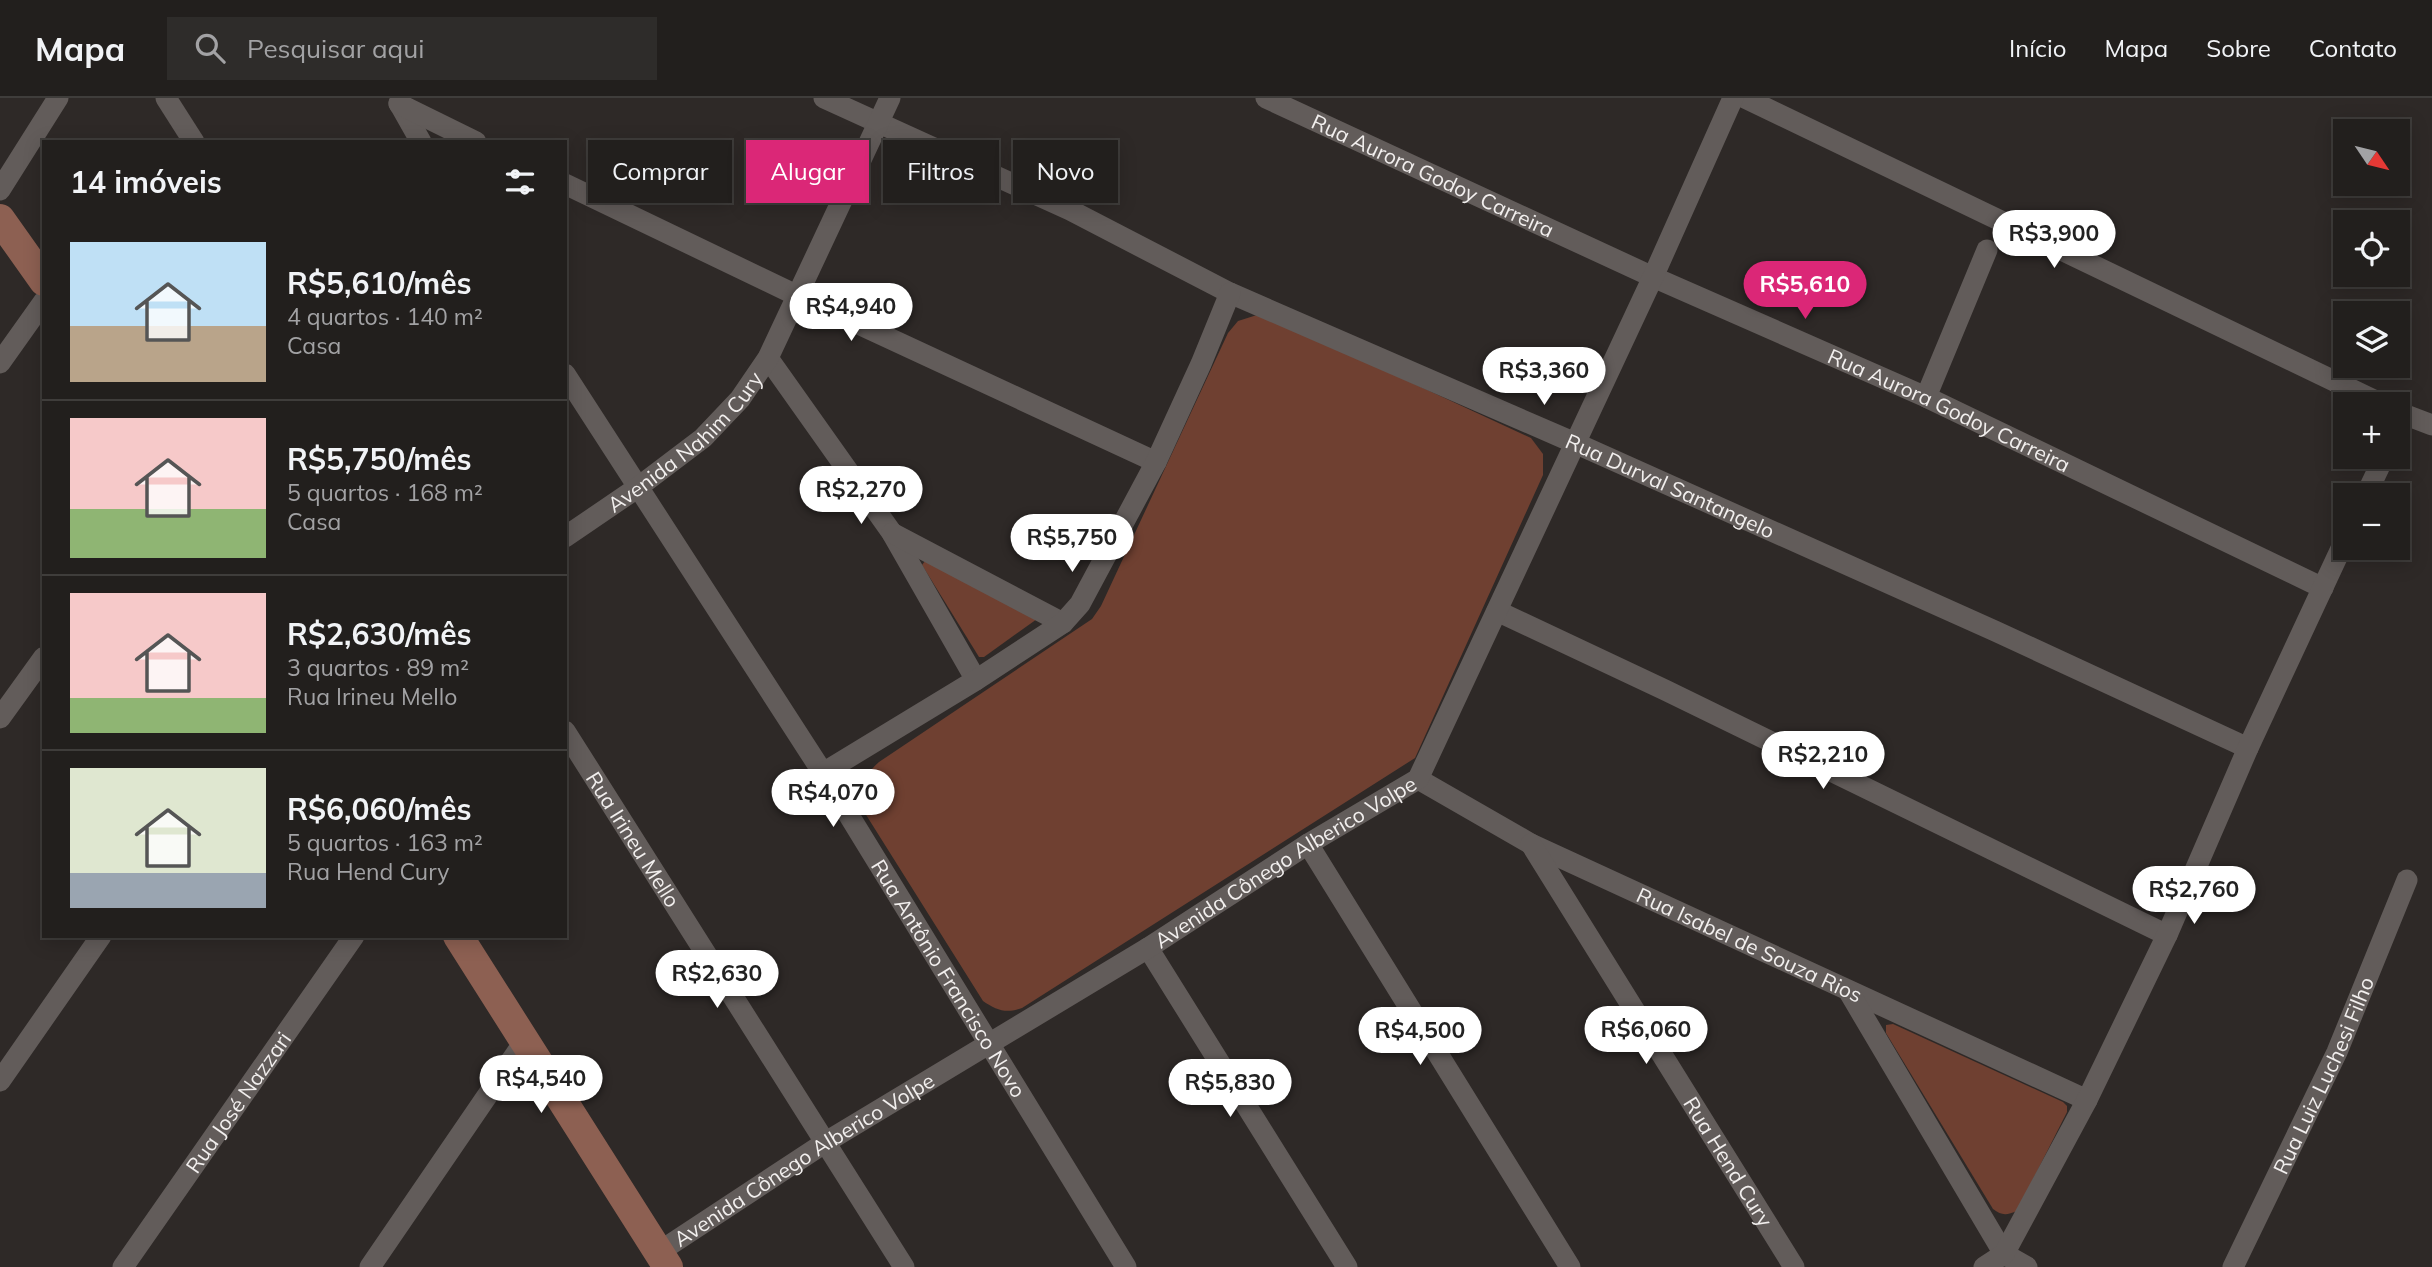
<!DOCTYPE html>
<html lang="pt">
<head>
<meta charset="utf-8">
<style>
  :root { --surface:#221f1d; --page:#2e2c2a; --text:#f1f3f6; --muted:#a2a2a4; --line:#3f3d3b; --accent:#db2777 }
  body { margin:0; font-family:Mulish,sans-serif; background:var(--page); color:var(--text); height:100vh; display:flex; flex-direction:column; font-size:26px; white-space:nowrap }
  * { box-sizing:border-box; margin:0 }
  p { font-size:23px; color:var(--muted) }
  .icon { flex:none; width:38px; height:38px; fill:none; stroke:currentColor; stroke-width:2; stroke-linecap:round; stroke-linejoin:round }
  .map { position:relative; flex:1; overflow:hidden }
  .drawer { position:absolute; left:42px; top:42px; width:525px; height:798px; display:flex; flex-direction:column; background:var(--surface); border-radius:0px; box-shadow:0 4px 18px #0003,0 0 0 2px var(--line) }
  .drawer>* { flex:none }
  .guide { position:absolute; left:588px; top:42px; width:665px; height:63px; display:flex; gap:14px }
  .needle { width:46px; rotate:125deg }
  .tools { position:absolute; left:2333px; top:21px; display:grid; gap:14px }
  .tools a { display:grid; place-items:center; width:77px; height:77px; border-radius:0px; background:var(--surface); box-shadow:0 4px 18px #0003,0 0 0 2px var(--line); font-size:35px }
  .price { position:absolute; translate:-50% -60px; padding:0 16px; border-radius:24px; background:#fff; color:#222; font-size:23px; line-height:46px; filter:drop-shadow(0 2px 4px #0008) }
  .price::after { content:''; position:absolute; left:50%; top:42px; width:21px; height:16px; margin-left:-10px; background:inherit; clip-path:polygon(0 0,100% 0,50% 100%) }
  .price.on { background:var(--accent); color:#fff }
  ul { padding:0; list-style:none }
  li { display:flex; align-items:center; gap:21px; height:175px; padding:0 28px }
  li+li { border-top:2px solid var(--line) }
  li span { display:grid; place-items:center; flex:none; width:196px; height:140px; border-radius:0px; color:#555 }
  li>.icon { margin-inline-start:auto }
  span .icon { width:84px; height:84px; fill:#fffc; stroke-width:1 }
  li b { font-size:30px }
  h2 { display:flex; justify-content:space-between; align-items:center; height:84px; padding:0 28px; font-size:30px }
  .pill { padding:0 24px; border-radius:0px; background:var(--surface); box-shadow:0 4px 18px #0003,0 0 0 2px var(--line); font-size:24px; line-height:63px }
  .pill.on { background:var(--accent); color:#fff }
  header { display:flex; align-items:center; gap:42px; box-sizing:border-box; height:98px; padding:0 35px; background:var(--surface); border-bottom:2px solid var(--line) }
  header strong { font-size:33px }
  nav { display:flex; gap:38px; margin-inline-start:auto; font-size:24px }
  .search { width:490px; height:63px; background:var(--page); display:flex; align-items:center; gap:18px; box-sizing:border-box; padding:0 24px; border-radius:0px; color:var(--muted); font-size:26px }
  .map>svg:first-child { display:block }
</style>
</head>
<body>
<header>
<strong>Mapa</strong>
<div class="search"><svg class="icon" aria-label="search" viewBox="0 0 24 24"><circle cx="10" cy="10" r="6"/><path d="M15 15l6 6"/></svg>Pesquisar aqui</div>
<nav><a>Início</a><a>Mapa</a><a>Sobre</a><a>Contato</a></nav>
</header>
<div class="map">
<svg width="2432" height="1169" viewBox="0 0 2432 1169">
  <rect width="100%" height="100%" fill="#2e2927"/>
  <!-- green -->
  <g fill="#6f4031">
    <path d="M 1257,217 L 1268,218 L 1531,340 L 1543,356 L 1543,377 L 1415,660 L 1022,910 C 1006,916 996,912 983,903 L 863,712 C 857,692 864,677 879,664 L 1092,521 L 1101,508 L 1228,235 L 1238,223 Z"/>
    <path d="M 925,463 L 1037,521 L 984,559 L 979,559 L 922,467 Z"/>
    <path d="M 1893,926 L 2063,1004 L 2067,1008 L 2067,1014 L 2017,1113 C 2007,1117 2002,1118 1993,1111 L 1886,935 L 1886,927 Z"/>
  </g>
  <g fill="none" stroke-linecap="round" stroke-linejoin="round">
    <!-- minor -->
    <g stroke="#625c5a" stroke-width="21">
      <path d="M 166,0 L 194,44"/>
      <path id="s1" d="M 824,0 L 1070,112 L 1230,195 L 1575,345 L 1995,533 L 2248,650"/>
      <path id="s2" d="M 1266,0 L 1653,179 L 1926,299 L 2323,490"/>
      <path d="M 1745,0 L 2382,306"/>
      <path d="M 399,5 L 421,44"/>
      <path d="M 399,6 L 476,44"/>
      <path d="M 565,86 L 796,197 L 1156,364"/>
      <path d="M 0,92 L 58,0"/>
      <path d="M 768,260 L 892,435 L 976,582"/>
      <path d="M 0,265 L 44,203"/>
      <path id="s3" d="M 565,276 L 823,675 L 1126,1169"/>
      <path d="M 1926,299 L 1987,152"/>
      <path d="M 2398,314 L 2432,327"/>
      <path d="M 2366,397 L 2384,359"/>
      <path d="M 892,435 L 1063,525"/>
      <path id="s4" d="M 565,439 L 637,390 L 703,340 L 740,301 L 768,260 L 890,0"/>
      <path d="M 1497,513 L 1665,592 L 2167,837"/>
      <path d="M 0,620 L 44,559"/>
      <path id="s5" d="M 565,633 L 904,1169"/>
      <path d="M 823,675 L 976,582 L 1063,525 L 1080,506 L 1156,364 L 1201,266 L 1230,195"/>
      <path id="s6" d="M 1418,681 L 1531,746 L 2087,1002"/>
      <path d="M 1308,746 L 1570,1169"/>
      <path id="s7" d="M 1531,746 L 1794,1169"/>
      <path d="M 1148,850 L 1347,1169"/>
      <path d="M 1849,894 L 2004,1156 L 2027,1169"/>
      <path d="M 0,983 L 101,838"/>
      <path id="s8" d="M 659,1154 L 826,1044 L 1148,850 L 1308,746 L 1418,681 L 1653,179 L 1733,0"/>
      <path id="s9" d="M 123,1169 L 354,838"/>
      <path d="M 370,1169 L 524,944"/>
      <path d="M 1984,1169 L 2004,1156 L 2087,1002 L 2167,837 L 2248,650 L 2345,442"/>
      <path id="s10" d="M 2233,1169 L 2337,954 L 2407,782"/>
    </g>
    <!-- secondary -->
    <g stroke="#8d6052" stroke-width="30">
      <path d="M 0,121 L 44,183"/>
      <path d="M 458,838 L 668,1169"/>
    </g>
  </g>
  <g text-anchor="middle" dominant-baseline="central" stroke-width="7" stroke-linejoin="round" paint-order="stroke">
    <!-- street labels -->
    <g font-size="21" fill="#f2efee" stroke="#141211">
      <text stroke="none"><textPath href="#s2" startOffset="184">Rua Aurora Godoy Carreira</textPath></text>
      <text stroke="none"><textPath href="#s2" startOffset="751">Rua Aurora Godoy Carreira</textPath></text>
      <text stroke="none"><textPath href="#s4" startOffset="154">Avenida Nahim Cury</textPath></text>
      <text stroke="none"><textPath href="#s1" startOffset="931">Rua Durval Santangelo</textPath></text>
      <text stroke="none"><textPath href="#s5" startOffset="128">Rua Irineu Mello</textPath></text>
      <text stroke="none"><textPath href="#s8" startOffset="738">Avenida Cônego Alberico Volpe</textPath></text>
      <text stroke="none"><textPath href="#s6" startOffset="371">Rua Isabel de Souza Rios</textPath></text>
      <text stroke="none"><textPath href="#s3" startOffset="716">Rua Antônio Francisco Novo</textPath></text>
      <text stroke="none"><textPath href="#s10" startOffset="212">Rua Luiz Luchesi Filho</textPath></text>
      <text stroke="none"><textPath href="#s9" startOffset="201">Rua José Nazzari</textPath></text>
      <text stroke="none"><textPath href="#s8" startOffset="172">Avenida Cônego Alberico Volpe</textPath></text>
      <text stroke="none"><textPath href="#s7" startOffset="374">Rua Hend Cury</textPath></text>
    </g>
  </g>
</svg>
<div class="tools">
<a><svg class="needle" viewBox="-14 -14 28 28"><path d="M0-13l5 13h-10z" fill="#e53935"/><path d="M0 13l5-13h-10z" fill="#a2a2a4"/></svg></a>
<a><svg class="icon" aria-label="locate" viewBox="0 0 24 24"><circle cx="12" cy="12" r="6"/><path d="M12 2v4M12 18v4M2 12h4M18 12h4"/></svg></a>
<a><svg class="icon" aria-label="layers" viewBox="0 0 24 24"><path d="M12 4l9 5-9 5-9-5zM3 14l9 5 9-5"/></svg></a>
<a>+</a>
<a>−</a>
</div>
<b class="price" style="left:2054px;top:172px">R$3,900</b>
<b class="price on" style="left:1805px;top:223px">R$5,610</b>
<b class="price" style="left:851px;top:245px">R$4,940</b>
<b class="price" style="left:1544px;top:309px">R$3,360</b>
<b class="price" style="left:861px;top:428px">R$2,270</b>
<b class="price" style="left:1072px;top:476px">R$5,750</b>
<b class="price" style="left:1823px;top:693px">R$2,210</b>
<b class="price" style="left:833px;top:731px">R$4,070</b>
<b class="price" style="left:2194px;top:828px">R$2,760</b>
<b class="price" style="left:717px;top:912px">R$2,630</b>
<b class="price" style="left:1646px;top:968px">R$6,060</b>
<b class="price" style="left:1420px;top:969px">R$4,500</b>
<b class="price" style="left:541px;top:1017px">R$4,540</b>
<b class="price" style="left:1230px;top:1021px">R$5,830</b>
<div class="guide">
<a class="pill">Comprar</a>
<a class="pill on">Alugar</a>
<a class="pill">Filtros</a>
<a class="pill">Novo</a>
</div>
<section class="drawer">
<h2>14 imóveis<svg class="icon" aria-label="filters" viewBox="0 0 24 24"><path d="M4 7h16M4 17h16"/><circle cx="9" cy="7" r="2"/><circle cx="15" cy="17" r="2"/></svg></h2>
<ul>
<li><span style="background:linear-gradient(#bfe0f5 60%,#b9a48a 0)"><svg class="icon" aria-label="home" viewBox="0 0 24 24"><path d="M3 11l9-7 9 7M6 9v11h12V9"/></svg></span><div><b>R$5,610/mês</b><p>4 quartos · 140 m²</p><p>Casa</p></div></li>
<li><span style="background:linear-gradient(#f6c9c9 65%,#8fb573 0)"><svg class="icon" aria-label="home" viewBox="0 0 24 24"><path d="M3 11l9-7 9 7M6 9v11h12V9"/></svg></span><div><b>R$5,750/mês</b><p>5 quartos · 168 m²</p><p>Casa</p></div></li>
<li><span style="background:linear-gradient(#f6c9c9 75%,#8fb573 0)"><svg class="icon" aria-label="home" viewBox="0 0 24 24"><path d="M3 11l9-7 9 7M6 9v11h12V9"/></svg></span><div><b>R$2,630/mês</b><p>3 quartos · 89 m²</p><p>Rua Irineu Mello</p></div></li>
<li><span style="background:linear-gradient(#dfe7d0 75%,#9aa5b1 0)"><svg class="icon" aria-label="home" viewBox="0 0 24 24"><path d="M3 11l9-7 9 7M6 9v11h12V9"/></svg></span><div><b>R$6,060/mês</b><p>5 quartos · 163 m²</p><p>Rua Hend Cury</p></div></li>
</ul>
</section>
</div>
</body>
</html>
